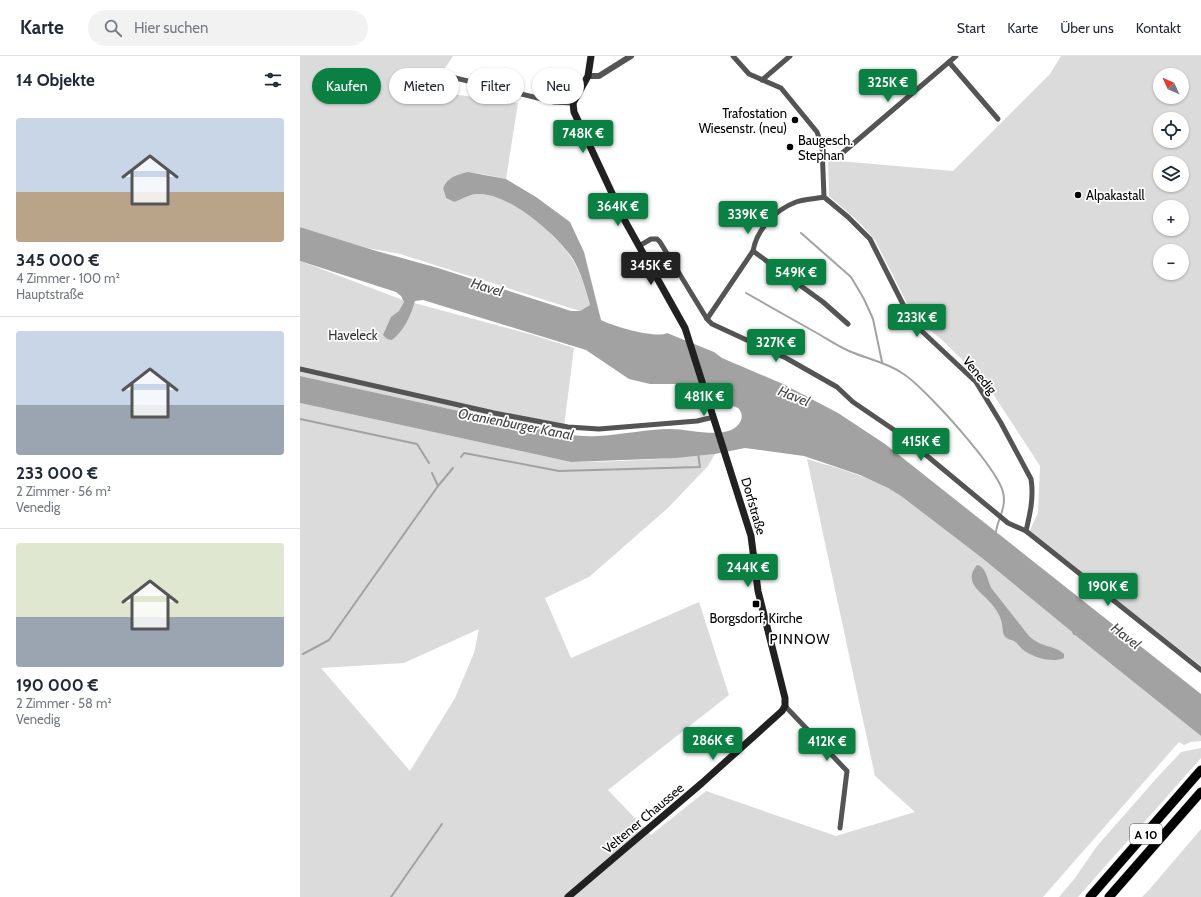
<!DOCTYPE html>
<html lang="de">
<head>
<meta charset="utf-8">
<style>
  :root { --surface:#fff; --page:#f2f2f3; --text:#1f2937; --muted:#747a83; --line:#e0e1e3; --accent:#0b8043 }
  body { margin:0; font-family:Cabin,sans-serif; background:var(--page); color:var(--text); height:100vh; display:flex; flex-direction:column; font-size:15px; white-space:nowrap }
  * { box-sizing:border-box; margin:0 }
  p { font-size:13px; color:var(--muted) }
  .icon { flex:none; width:22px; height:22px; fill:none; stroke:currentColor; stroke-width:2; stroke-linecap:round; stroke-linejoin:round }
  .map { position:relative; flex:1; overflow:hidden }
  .drawer { display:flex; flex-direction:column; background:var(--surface); width:300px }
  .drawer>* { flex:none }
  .hud { position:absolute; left:12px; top:12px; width:380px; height:36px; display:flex; gap:8px }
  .needle { width:26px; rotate:314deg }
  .tools { position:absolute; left:853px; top:12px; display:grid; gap:8px }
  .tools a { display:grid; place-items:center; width:36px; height:36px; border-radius:50%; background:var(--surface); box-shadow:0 1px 3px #0004; font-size:20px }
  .price { position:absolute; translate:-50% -34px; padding:0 9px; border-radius:4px; background:var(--accent); color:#fff; font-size:13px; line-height:26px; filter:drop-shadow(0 1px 2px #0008) }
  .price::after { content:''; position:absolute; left:50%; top:24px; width:12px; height:9px; margin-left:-6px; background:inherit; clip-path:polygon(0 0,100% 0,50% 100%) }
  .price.active { background:#222; color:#fff }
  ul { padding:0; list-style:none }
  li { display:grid; align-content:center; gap:8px; height:212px; padding:0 16px }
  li+li { border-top:1px solid var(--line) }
  li span { display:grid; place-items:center; height:124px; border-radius:4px; color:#555 }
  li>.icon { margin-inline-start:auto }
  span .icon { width:72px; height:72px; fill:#fffc; stroke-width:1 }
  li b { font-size:17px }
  h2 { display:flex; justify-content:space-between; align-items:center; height:48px; padding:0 16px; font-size:17px }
  .tag { padding:0 14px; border-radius:18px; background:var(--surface); box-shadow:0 1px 3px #0004; font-size:14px; line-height:36px }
  .tag.active { background:var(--accent); color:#fff }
  header { display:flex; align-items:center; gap:24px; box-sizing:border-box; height:56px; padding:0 20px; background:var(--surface); border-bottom:1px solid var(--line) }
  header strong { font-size:19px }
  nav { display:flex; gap:22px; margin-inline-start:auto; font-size:14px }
  .search { width:280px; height:36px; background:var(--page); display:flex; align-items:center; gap:10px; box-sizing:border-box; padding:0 14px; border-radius:22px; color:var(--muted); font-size:15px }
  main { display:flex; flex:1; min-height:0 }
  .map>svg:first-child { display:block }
</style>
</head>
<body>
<header>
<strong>Karte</strong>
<div class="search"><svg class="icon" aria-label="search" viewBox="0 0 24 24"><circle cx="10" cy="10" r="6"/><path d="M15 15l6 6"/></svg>Hier suchen</div>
<nav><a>Start</a><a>Karte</a><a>Über uns</a><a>Kontakt</a></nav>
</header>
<main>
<section class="drawer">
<h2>14 Objekte<svg class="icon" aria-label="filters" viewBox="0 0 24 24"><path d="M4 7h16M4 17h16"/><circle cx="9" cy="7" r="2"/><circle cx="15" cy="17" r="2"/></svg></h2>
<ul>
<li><span style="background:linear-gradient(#c9d6e8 60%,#b9a48a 0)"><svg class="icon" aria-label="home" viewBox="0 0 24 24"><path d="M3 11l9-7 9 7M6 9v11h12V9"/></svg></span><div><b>345 000 €</b><p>4 Zimmer · 100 m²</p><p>Hauptstraße</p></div></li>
<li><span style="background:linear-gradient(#c9d6e8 60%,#9aa5b1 0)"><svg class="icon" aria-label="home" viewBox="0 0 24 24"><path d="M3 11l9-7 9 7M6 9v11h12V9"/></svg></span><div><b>233 000 €</b><p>2 Zimmer · 56 m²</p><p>Venedig</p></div></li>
<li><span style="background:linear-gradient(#dfe7d0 60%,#9aa5b1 0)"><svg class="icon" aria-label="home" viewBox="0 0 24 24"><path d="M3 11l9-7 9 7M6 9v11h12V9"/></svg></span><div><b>190 000 €</b><p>2 Zimmer · 58 m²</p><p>Venedig</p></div></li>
</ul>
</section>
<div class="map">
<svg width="901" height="841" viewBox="0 0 901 841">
  <rect width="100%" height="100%" fill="#fff"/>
  <!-- green -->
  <g fill="#dbdbdb" fill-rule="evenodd">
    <path d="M 0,0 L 153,0 L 130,35 L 218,47 L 206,123 C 185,119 155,108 143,132 L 146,142 L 154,146 C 161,144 170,138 177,138 C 209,136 256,178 272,203 C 281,216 285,234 290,249 L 280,255 L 100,198 L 67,192 L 0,171 Z"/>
    <path d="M 761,0 L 901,0 L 901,610 L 729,476 L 738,457 L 740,410 L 686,327 L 642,284 L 614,261 L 575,184 L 559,166 L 529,140 L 528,104 L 653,115 L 750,18 ZM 860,19 L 882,19 L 882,41 L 860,41 ZM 860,63 L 882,63 L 882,85 L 860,85 ZM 860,107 L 882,107 L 882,129 L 860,129 ZM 860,151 L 882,151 L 882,173 L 860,173 ZM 860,195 L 882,195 L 882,217 L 860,217 Z"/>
    <path d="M 0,205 L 103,244 L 233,279 L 274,292 L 263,378 L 0,320 Z"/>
    <path d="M 0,347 L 271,406 C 319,406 367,403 415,398 L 408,410 L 368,452 L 289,521 L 245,542 L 271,602 L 399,546 L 429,639 L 308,734 L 351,779 L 406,735 L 536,780 L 615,756 L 575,720 L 507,403 C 540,413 572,421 601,440 L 682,502 L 772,576 L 773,579 L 775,579 L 901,680 L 901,685 L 891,686 L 884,689 L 879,686 L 743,841 L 0,841 ZM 179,573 L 174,597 L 155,642 L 110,715 L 21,612 L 104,607 Z"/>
    <path d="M 901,692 L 901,702 L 778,841 L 759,841 L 775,822 L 797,790 L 855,724 L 881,696 Z"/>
    <path d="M 901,773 L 901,841 L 842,841 L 849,834 Z"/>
  </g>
  <!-- water -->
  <g fill="#a2a2a2">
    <path d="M 168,116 L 206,123 L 236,141 L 270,166 L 284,196 L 301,264 C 312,270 356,283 367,277 L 414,296 L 422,302 L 483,328 L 538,357 L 585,388 L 901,638 L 901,680 L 775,579 L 773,579 L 772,576 L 682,502 L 601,440 L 588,432 L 560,419 L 504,400 L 445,392 L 415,398 L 376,402 L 271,406 L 0,347 L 0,320 L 263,378 C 274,379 286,381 297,380 C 321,379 346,373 370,373 C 388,373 415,381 431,374 C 440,370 446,360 438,352 L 378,328 L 350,328 L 329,323 L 286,294 L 123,244 L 115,245 C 111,259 104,275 92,284 L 87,283 L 83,279 L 91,261 L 99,255 L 104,246 L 101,240 L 96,236 L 0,205 L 0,171 L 73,194 L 138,212 L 271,255 L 280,255 L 290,249 C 286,235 281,216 273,203 C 256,178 208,136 177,138 C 170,138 161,144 154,146 L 146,142 L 143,132 C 148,121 156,119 168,116 Z"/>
    <path d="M 677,509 C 687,511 687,525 692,533 L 729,580 C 741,592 755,589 764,598 L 764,602 C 753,607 736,602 726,596 C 721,593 719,588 714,585 C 710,583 707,584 704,579 C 702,575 703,569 701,564 C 700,560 697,555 694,551 C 685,537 661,528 677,509 Z"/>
  </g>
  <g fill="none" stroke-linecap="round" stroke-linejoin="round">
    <!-- stream -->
    <g stroke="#a2a2a2" stroke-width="2">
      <path d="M 501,177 L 551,221 L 564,243 L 573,263 L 582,306"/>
      <path d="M 446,237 C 469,250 492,263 515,276 C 526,282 537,290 549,295 C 567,303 586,306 602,317 C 624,330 697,412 703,436 C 707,452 697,464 696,476"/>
      <path d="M 0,363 L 117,388 L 129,407"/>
      <path d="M 161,401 L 164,397 L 259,415 L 400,411 L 398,397"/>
      <path d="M 132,417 L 138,430"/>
      <path d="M 3,598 L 29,584 L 138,430 L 153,412"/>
      <path d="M 91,841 L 142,768"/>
    </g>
    <defs>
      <g id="motorway">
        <path d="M 790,841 L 901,714"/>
        <path d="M 809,841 L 901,736"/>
      </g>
    </defs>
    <!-- motorway casing -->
    <use href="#motorway" stroke="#dbdbdb" stroke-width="10"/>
    <!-- minor -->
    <g stroke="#545454" stroke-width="5">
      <path d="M 433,0 L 449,18 L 481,32 L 517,76 L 522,90 L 524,141 L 548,161 L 570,183 L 612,266 L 676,326 L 701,367 L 731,423 C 734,441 730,458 726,475"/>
      <path d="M 649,6 L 698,63"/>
      <path d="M 139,18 L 254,46 L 273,47"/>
      <path d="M 462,24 L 490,0"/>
      <path d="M 523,99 L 540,99 L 656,0"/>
      <path d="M 339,190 L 351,183 L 357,183 L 360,186 L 407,263 L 412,268 L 486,302 L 537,331 L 553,346 L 603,380 L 708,467 L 726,475 L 901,614"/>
      <path d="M 453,195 L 523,246 L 548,268"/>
      <path d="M 407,263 L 453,195 C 457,173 475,154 496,146 C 505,143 515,143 524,141"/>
      <path d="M 0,313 L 194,357 L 268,371 L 299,373 L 397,365 L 414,361"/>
      <path d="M 485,650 L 547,715 L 540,772"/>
    </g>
    <!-- tertiary -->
    <path stroke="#545454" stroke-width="6" d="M 288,20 L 299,20 L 331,0"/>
    <!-- secondary -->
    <path stroke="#212121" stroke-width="7" d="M 268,841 L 402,727 L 482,655 L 485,650 L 485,642 L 458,535 L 451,480 L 385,272 L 325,165 L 274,56 L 273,47 L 288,20 L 291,0"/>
    <!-- motorway -->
    <use href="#motorway" stroke="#000" stroke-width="9"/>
  </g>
  <!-- markers -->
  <g fill="#000" stroke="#fff" stroke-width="1.5">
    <circle cx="495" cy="64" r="4"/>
    <circle cx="490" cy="91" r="4"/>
    <circle cx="778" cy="139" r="4"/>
    <rect x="452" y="544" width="8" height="8" rx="2"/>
  </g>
  <g text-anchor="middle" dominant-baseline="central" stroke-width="3.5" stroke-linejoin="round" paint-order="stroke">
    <!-- shield labels -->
    <rect fill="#fff" stroke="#4c4c4c" stroke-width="1" x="830" y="768" width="32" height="20" rx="3"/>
    <g font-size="12" font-weight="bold" fill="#000">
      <text x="846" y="778">A 10</text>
    </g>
    <!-- poi labels -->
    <g font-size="13" fill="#000" stroke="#fff" text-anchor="start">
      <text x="487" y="57" text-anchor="end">Trafostation<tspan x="487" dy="15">Wiesenstr. (neu)</tspan></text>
      <text x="498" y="84">Baugesch.<tspan x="498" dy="15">Stephan</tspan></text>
      <text x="786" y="139">Alpakastall</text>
      <text x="456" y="562" text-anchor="middle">Borgsdorf, Kirche</text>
    </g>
    <!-- park labels -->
    <g font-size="13" fill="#323232" stroke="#fff">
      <text x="53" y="279">Haveleck</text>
    </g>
    <!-- street labels -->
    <g font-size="13" fill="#000" stroke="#fff">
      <text transform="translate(680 319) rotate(50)">Venedig</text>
      <text transform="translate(454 450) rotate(74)">Dorfstraße</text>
      <text transform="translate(343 762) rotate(-40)">Veltener Chaussee</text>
    </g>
    <!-- water labels -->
    <g font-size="14" font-style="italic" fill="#434343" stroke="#fff">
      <text transform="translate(187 231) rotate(17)">Havel</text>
      <text transform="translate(494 340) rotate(22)">Havel</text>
      <text transform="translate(216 368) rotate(11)">Oranienburger Kanal</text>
      <text transform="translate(826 580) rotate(38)">Havel</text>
    </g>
    <!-- neighbourhood labels -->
    <g font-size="14" letter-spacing="1" fill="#000" stroke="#fff">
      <text x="500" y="583">PINNOW</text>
    </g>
  </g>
</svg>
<div class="tools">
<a><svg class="needle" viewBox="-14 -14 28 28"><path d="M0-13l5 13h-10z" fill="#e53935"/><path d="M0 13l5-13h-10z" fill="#747a83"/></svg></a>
<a><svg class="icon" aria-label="locate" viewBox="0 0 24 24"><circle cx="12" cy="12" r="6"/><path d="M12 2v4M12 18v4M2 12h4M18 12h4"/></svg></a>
<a><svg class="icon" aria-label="layers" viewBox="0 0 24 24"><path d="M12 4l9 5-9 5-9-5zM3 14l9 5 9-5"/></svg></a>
<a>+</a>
<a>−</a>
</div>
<b class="price" style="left:588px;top:47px">325K €</b>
<b class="price" style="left:283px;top:98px">748K €</b>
<b class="price" style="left:318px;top:171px">364K €</b>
<b class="price" style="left:448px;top:179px">339K €</b>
<b class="price active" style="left:351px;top:230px">345K €</b>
<b class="price" style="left:496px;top:237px">549K €</b>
<b class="price" style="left:617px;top:282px">233K €</b>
<b class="price" style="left:476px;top:307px">327K €</b>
<b class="price" style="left:404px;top:361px">481K €</b>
<b class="price" style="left:621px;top:406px">415K €</b>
<b class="price" style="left:448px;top:532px">244K €</b>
<b class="price" style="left:808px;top:551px">190K €</b>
<b class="price" style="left:413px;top:705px">286K €</b>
<b class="price" style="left:527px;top:706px">412K €</b>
<div class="hud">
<a class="tag active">Kaufen</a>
<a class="tag">Mieten</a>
<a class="tag">Filter</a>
<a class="tag">Neu</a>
</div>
</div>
</main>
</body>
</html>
